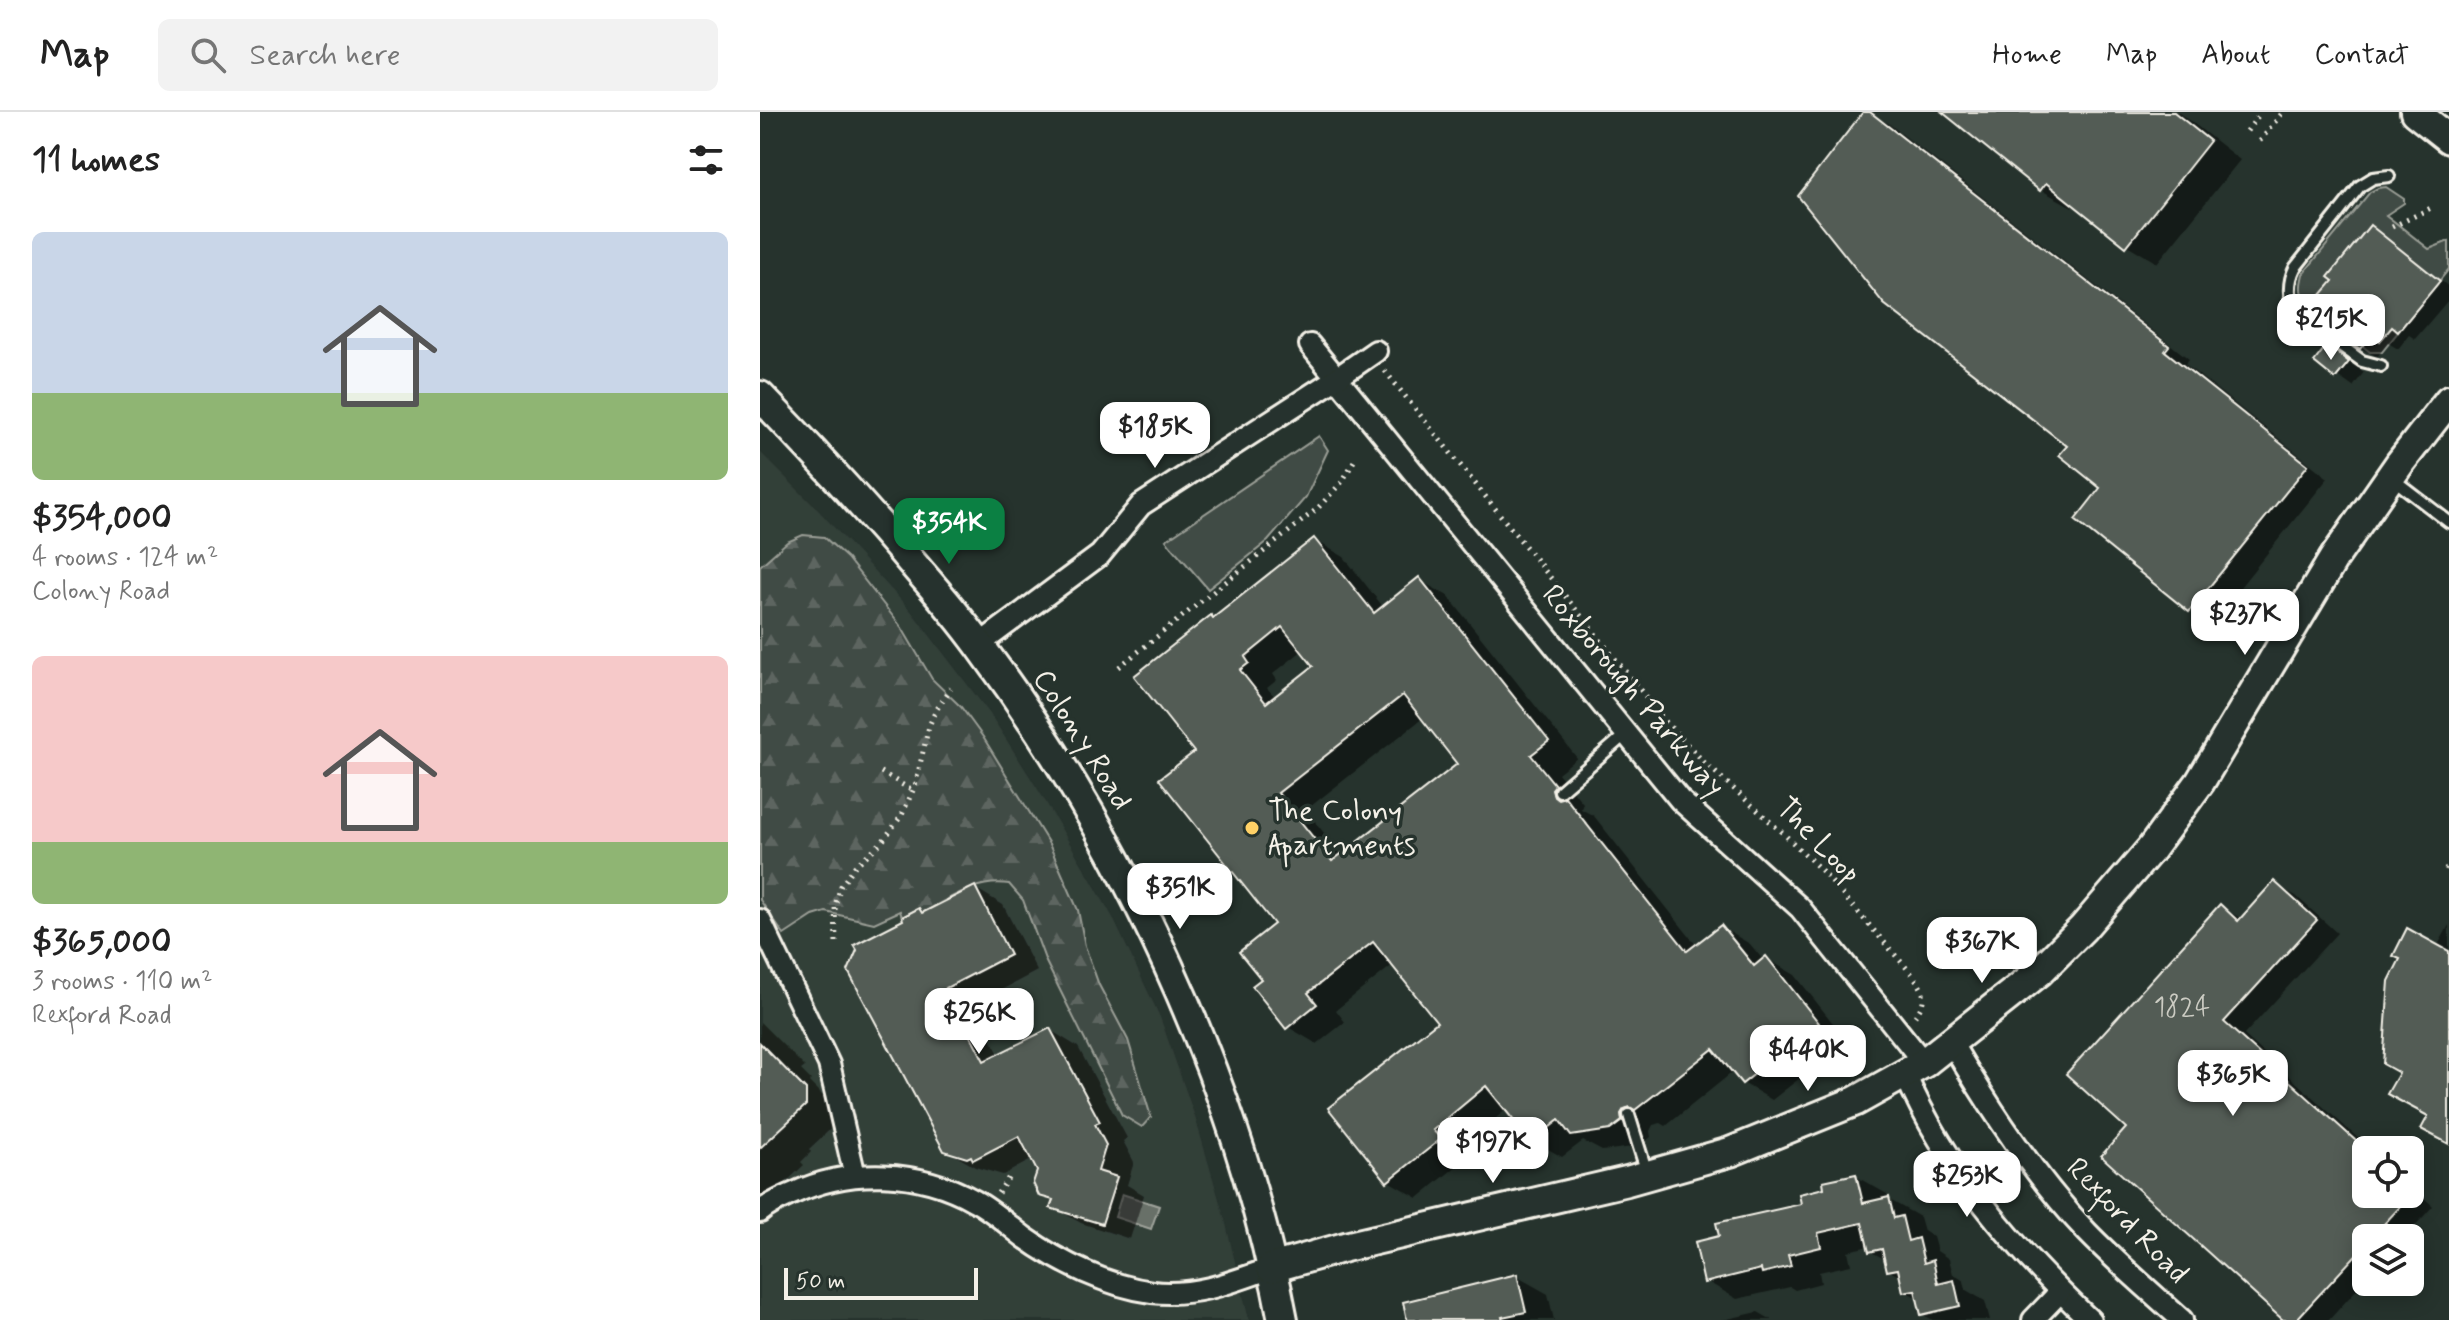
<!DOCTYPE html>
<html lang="en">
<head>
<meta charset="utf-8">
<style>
  :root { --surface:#fff; --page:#f2f2f2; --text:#222; --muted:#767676; --line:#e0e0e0; --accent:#0b8043 }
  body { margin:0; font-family:Mynerve,sans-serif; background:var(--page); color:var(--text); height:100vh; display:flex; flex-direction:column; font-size:30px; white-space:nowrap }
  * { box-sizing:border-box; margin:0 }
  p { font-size:26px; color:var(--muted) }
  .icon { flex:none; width:44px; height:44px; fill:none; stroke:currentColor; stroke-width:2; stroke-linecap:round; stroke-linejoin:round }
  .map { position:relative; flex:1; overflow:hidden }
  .details { display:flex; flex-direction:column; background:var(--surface); width:760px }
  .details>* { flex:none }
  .controls { position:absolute; left:1592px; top:1024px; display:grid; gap:16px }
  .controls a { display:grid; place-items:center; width:72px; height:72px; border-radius:12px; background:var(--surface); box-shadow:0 4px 20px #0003; font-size:40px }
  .scale { position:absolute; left:24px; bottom:20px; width:194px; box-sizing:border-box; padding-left:8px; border:4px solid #f4f1e8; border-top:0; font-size:22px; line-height:28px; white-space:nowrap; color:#f4f1e8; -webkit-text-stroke:6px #26332d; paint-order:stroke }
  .price { position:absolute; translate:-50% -68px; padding:0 18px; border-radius:16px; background:#fff; color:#222; font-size:26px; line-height:52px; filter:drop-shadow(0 2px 4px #0008) }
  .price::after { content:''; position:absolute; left:50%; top:48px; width:24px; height:18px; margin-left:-12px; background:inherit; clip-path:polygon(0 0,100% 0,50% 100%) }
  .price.selected { background:var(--accent); color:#fff }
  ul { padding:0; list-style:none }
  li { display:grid; align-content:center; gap:16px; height:424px; padding:0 32px }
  li span { display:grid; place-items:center; height:248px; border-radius:12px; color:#555 }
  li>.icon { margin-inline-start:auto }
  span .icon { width:144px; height:144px; fill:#fffc; stroke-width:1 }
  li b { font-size:34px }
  h2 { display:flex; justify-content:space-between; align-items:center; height:96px; padding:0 32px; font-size:34px }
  header { display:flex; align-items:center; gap:48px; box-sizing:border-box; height:112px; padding:0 40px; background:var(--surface); border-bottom:2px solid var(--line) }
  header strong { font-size:38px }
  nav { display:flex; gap:44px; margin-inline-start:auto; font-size:28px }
  .search { width:560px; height:72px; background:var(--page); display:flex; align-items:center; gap:20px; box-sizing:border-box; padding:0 28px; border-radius:12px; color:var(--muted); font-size:30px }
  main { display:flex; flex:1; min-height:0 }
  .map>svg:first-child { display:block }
</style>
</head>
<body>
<header>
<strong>Map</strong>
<div class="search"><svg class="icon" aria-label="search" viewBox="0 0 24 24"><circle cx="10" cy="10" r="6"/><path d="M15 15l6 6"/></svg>Search here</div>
<nav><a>Home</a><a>Map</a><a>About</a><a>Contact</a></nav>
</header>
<main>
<section class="details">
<h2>11 homes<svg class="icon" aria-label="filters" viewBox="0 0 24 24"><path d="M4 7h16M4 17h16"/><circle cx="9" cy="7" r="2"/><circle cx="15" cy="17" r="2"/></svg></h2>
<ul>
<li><span style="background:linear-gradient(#c9d6e8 65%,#8fb573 0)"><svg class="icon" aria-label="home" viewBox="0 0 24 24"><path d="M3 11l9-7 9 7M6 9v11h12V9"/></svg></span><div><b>$354,000</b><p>4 rooms · 124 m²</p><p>Colony Road</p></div></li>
<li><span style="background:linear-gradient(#f6c9c9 75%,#8fb573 0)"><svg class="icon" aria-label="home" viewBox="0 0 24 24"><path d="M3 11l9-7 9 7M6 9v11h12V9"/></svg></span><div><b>$365,000</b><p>3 rooms · 110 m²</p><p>Rexford Road</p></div></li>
</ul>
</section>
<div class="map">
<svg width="1689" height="1208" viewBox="0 0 1689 1208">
  <defs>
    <pattern id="forest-firs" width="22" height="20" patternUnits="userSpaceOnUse" patternTransform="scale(2)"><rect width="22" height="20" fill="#414b45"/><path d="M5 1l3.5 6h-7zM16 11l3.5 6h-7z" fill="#5d6560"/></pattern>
  </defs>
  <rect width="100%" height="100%" fill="#26332d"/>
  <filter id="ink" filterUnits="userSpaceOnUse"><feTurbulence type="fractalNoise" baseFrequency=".0125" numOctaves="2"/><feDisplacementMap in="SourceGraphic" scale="16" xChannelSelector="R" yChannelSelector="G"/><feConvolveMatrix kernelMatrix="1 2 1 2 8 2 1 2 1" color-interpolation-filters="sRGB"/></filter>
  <g filter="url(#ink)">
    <!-- built -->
    <path fill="#333f39" d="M 0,340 L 59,399 L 151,499 L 230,602 L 284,687 L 352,804 L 400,905 L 435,1005 L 465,1108 L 489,1208 L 0,1208 Z"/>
    <!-- grass -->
    <g fill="#414b45" stroke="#9a9e96" stroke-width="2">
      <path d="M 1626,75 L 1644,87 L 1644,91 L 1626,103 L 1669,137 L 1689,129 L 1689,157 L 1622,240 L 1610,240 C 1595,228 1548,195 1542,181 C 1539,175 1542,168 1543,162 L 1610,80 L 1618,76 Z"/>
      <path d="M 559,324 L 568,338 L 546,385 L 508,429 L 448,477 L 406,428 Z"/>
    </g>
    <!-- forest -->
    <path fill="url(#forest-firs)" stroke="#9a9e96" stroke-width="2" d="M 43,423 L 64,425 L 87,446 L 142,516 L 172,567 L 201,595 L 223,625 L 289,732 L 318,798 L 325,834 L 339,873 L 368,928 L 391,1005 L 382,1015 L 362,1003 L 286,850 L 263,788 L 249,772 C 216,767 191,786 162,801 L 159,796 L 142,805 L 140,799 L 114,811 L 66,800 L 53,804 L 24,823 L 0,788 L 0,454 L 27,430 Z"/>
    <!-- water -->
    <path fill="#676f68" stroke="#9fa39b" stroke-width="2" d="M 362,1082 L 399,1094 L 391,1117 L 355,1105 Z"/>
    <!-- shadow -->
    <g fill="#0007" fill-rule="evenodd">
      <path d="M 1105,0 L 1128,11 L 1429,247 L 1425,252 L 1568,366 L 1452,510 L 1431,498 L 1343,375 L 1309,334 Z"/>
      <path d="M 1194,0 L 1419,0 L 1480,48 L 1397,151 L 1367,133 L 1315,91 L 1312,95 L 1281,78 Z"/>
      <path d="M 1610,115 L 1626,125 L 1689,175 L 1689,187 L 1655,227 L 1649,223 L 1638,237 L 1628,231 L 1617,245 L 1601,236 L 1592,206 Z"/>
      <path d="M 1567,236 L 1604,260 L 1593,275 L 1556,249 Z"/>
      <path d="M 555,428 L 584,445 L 624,496 L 659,468 L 688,484 L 817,646 L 798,661 L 823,691 L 821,697 L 834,704 L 937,834 L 961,815 L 990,832 L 1004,849 L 1006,846 L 1035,863 L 1087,929 L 1012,988 L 983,971 L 974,959 L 906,1014 L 901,1011 L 893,1013 L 890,1019 L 891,1025 L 880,1034 L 842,1039 L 823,1029 L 802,1045 L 772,1028 L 747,997 L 701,1035 L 709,1044 L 658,1086 L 628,1069 L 680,910 L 634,852 L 576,898 L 585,910 L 557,932 L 528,915 L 504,867 L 517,813 L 437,640 L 455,507 ZM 543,538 L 556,554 L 516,586 L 507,576 L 517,568 L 513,562 ZM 663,606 L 700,652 L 582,744 L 546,698 Z"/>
      <path d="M 1515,772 L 1536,784 L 1577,821 L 1484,923 L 1611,1038 L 1606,1038 L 1606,1082 L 1650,1082 L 1650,1073 L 1673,1094 L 1644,1126 L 1606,1126 L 1606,1167 L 1569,1208 L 1526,1208 L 1369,1016 L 1461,795 L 1482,807 Z"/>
      <path d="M 215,776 L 243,793 L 277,859 L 213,893 L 240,944 L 290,918 L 318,935 L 367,1026 L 363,1029 L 374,1050 L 367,1073 L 384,1083 L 370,1127 L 321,1111 L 293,1095 L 294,1090 L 281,1083 L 279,1059 L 273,1047 L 243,1063 L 215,1055 L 186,1038 L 146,809 L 159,798 L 166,802 Z"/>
      <path d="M 1689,813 L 1689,1031 L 1641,960 L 1677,835 Z"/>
      <path d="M 0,910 L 45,955 L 41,958 L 51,968 L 49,970 L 77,998 L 77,1011 L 49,1037 L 51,1040 L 41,1050 L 44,1053 L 0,1095 Z"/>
      <path d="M 1095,1064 L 1127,1082 L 1128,1087 L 1160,1105 L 1164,1119 L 1173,1125 L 1177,1139 L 1189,1147 L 1193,1162 L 1204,1169 L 1206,1178 L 1225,1189 L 1230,1208 L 1173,1208 L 1162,1202 L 1159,1187 L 1145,1179 L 1142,1166 L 1128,1158 L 1126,1148 L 1110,1139 L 1109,1134 L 1088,1139 L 1091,1153 L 1059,1160 L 1061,1171 L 1035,1178 L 1030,1175 L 977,1187 L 946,1169 L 962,1126 L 1044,1093 L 1067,1078 Z"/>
      <path d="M 756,1164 L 788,1182 L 794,1208 L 650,1208 Z"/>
      <path d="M 998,1200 L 1012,1208 L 963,1208 Z"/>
    </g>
    <!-- building -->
    <g fill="#525c55" stroke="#f4f1e8" stroke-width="2" fill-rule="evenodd">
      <path d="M 1103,0 L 1110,0 L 1409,234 L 1405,239 L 1548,353 L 1429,500 L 1315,408 L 1340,376 L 1299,343 L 1307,334 L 1124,192 L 1038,84 Z"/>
      <path d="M 1182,0 L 1414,0 L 1450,29 L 1366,135 L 1286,71 L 1280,79 Z"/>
      <path d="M 1610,113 L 1680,169 L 1638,220 L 1632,215 L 1620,229 L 1612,222 L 1600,237 L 1577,221 L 1589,206 L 1561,183 L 1573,169 L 1568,165 Z"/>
      <path d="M 1567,233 L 1589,250 L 1575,267 L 1554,250 Z"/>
      <path d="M 554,426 L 614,501 L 659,465 L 789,629 L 771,643 L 795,673 L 792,677 L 794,684 L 798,687 L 805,685 L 927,839 L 961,813 L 994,854 L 1006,844 L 1059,911 L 982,972 L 953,937 L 875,998 L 870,995 L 864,997 L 861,1002 L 862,1009 L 850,1018 L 811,1024 L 799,1008 L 771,1030 L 726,974 L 673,1018 L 681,1027 L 627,1070 L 568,996 L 677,910 L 613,830 L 548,881 L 557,892 L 526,917 L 492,874 L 501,867 L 479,840 L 514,812 L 399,667 L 434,640 L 374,564 L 451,503 L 453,506 ZM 522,515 L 553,554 L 506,591 L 480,558 L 489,551 L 485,545 ZM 643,583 L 697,652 L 572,749 L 518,681 Z"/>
      <path d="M 1514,769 L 1557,808 L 1464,910 L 1606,1038 L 1606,1082 L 1652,1082 L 1611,1126 L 1606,1126 L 1606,1132 L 1536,1208 L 1523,1208 L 1341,1044 L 1366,1016 L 1306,962 L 1460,792 L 1478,809 Z"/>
      <path d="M 215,774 L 250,843 L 186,876 L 224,949 L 290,916 L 340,1010 L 335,1012 L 346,1033 L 338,1059 L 357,1065 L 342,1112 L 290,1096 L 293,1088 L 279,1084 L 273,1071 L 277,1059 L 259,1024 L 213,1048 L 211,1044 L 207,1046 L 184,1039 L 88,859 L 97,838 L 94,833 L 143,808 L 142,805 L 159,796 L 162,801 Z"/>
      <path d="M 1647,816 L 1689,839 L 1689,1032 L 1661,1017 L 1668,1004 L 1627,982 L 1639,961 L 1623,952 L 1629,869 L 1640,847 L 1633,844 Z"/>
      <path d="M 0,931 L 46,978 L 46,993 L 0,1036 Z"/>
      <path d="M 1096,1062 L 1103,1091 L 1129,1085 L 1134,1106 L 1142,1104 L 1148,1129 L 1158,1126 L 1164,1151 L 1173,1148 L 1178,1172 L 1194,1168 L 1200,1194 L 1161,1203 L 1155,1178 L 1143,1180 L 1138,1157 L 1127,1159 L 1122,1137 L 1109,1140 L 1102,1111 L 1058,1121 L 1061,1135 L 1028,1143 L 1031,1154 L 1002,1161 L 1001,1157 L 944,1171 L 935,1130 L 959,1124 L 956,1111 L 1041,1092 L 1039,1082 L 1064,1076 L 1063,1069 Z"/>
      <path d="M 757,1162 L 766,1200 L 742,1205 L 743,1208 L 647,1208 L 643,1190 Z"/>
    </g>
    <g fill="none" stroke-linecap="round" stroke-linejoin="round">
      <defs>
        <g id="lane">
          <path d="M 1621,254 L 1602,249 L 1536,201 C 1528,187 1528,170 1535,156 L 1600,74 L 1613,66 L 1629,64"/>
          <path d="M 1633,367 L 1689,410"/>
          <path d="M 800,679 L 866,622"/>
          <path d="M 869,1003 L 887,1061"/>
        </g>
        <g id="street">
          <path d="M 550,233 L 920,688 L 1040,796 L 1164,951"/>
          <path d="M 220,532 L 340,443 L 381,393 L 577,266 L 616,239"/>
          <path d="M 0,808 L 69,952 L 95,1064"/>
          <path d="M 1191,930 C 1230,997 1274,1064 1327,1120 C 1357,1151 1390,1179 1422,1208"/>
          <path d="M 1145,962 C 1186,1057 1255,1137 1330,1208"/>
          <path d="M 0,1100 C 9,1092 21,1087 32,1082 C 89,1055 159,1057 215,1089 C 232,1098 248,1113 264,1125 C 300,1151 348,1174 392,1180 C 435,1185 472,1170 511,1156"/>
          <path d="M 1273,1208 L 1300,1180"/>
        </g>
        <g id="secondary">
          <path d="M 1655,0 L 1689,27"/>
          <path d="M 0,284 C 55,341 108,398 159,459 C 180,483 201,508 220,534 C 364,728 478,970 523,1208"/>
          <path d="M 511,1156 L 585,1135 L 867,1069 L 970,1040 L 1096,989 L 1164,951 L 1279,860 L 1323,816 L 1391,737 L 1440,670 L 1574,446 L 1640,351 L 1689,288"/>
        </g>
      </defs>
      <!-- lane casing -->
      <use href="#lane" stroke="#f4f1e8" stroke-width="16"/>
      <!-- street casing -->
      <use href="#street" stroke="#f4f1e8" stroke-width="26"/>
      <!-- secondary casing -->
      <use href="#secondary" stroke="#f4f1e8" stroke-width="34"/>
      <!-- path -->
      <g stroke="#f4f1e8" stroke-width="5" stroke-dasharray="2 6" stroke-linecap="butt">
        <path d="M 1487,19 L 1501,0"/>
        <path d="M 1500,29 L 1523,0"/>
        <path d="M 1632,115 L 1671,96"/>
        <path d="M 625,259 L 906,610 L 944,650 L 1026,724 L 1062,759 L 1151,861 C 1164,878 1169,886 1155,904"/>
        <path d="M 359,555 L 557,397 L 582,370 L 594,349"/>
        <path d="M 121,660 L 153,679"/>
        <path d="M 1686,758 L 1689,752"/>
        <path d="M 76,830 L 75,793 L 81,774 L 95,754 L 122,730 L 142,703 L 155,674 L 169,614 L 175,600 L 191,576"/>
        <path d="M 238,1081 L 249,1065"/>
      </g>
      <!-- lane -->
      <use href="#lane" stroke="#26332d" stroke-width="10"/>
      <!-- street -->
      <use href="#street" stroke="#26332d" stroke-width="20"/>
      <!-- secondary -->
      <use href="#secondary" stroke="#26332d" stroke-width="28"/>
    </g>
  </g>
  <!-- markers -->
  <circle fill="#ffd166" stroke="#26332d" stroke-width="3" cx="492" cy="716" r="8"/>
  <g text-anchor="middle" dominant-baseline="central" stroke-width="7" stroke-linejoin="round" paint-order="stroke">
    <!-- number labels -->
    <g font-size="26" fill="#ccccc3">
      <text x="1422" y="896">1824</text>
    </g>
    <!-- street labels -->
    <g font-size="30" fill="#f4f1e8" stroke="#26332d">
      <text transform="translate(873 579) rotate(50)">Roxborough Parkway</text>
      <text transform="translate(322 628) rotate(58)">Colony Road</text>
      <text transform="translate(1058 729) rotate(46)">The Loop</text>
      <text transform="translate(1367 1109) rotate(46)">Rexford Road</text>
    </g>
    <!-- poi labels -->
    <g font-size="30" fill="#f4f1e8" stroke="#26332d" text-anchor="start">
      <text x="508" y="699">The Colony<tspan x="508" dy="34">Apartments</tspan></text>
    </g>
  </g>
</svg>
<div class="controls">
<a><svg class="icon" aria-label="locate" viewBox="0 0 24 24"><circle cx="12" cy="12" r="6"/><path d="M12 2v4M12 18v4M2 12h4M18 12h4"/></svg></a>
<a><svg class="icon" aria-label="layers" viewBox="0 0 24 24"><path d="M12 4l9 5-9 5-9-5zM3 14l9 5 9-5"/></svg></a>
</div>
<div class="scale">50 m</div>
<b class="price" style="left:1571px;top:250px">$215K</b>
<b class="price" style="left:395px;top:358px">$185K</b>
<b class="price selected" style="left:189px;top:454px">$354K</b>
<b class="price" style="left:1485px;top:545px">$237K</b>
<b class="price" style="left:420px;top:819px">$351K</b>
<b class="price" style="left:1222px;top:873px">$367K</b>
<b class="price" style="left:219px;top:944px">$256K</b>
<b class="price" style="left:1048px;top:981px">$440K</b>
<b class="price" style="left:1473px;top:1006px">$365K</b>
<b class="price" style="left:733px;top:1073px">$197K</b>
<b class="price" style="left:1207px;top:1107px">$253K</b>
</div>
</main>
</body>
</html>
